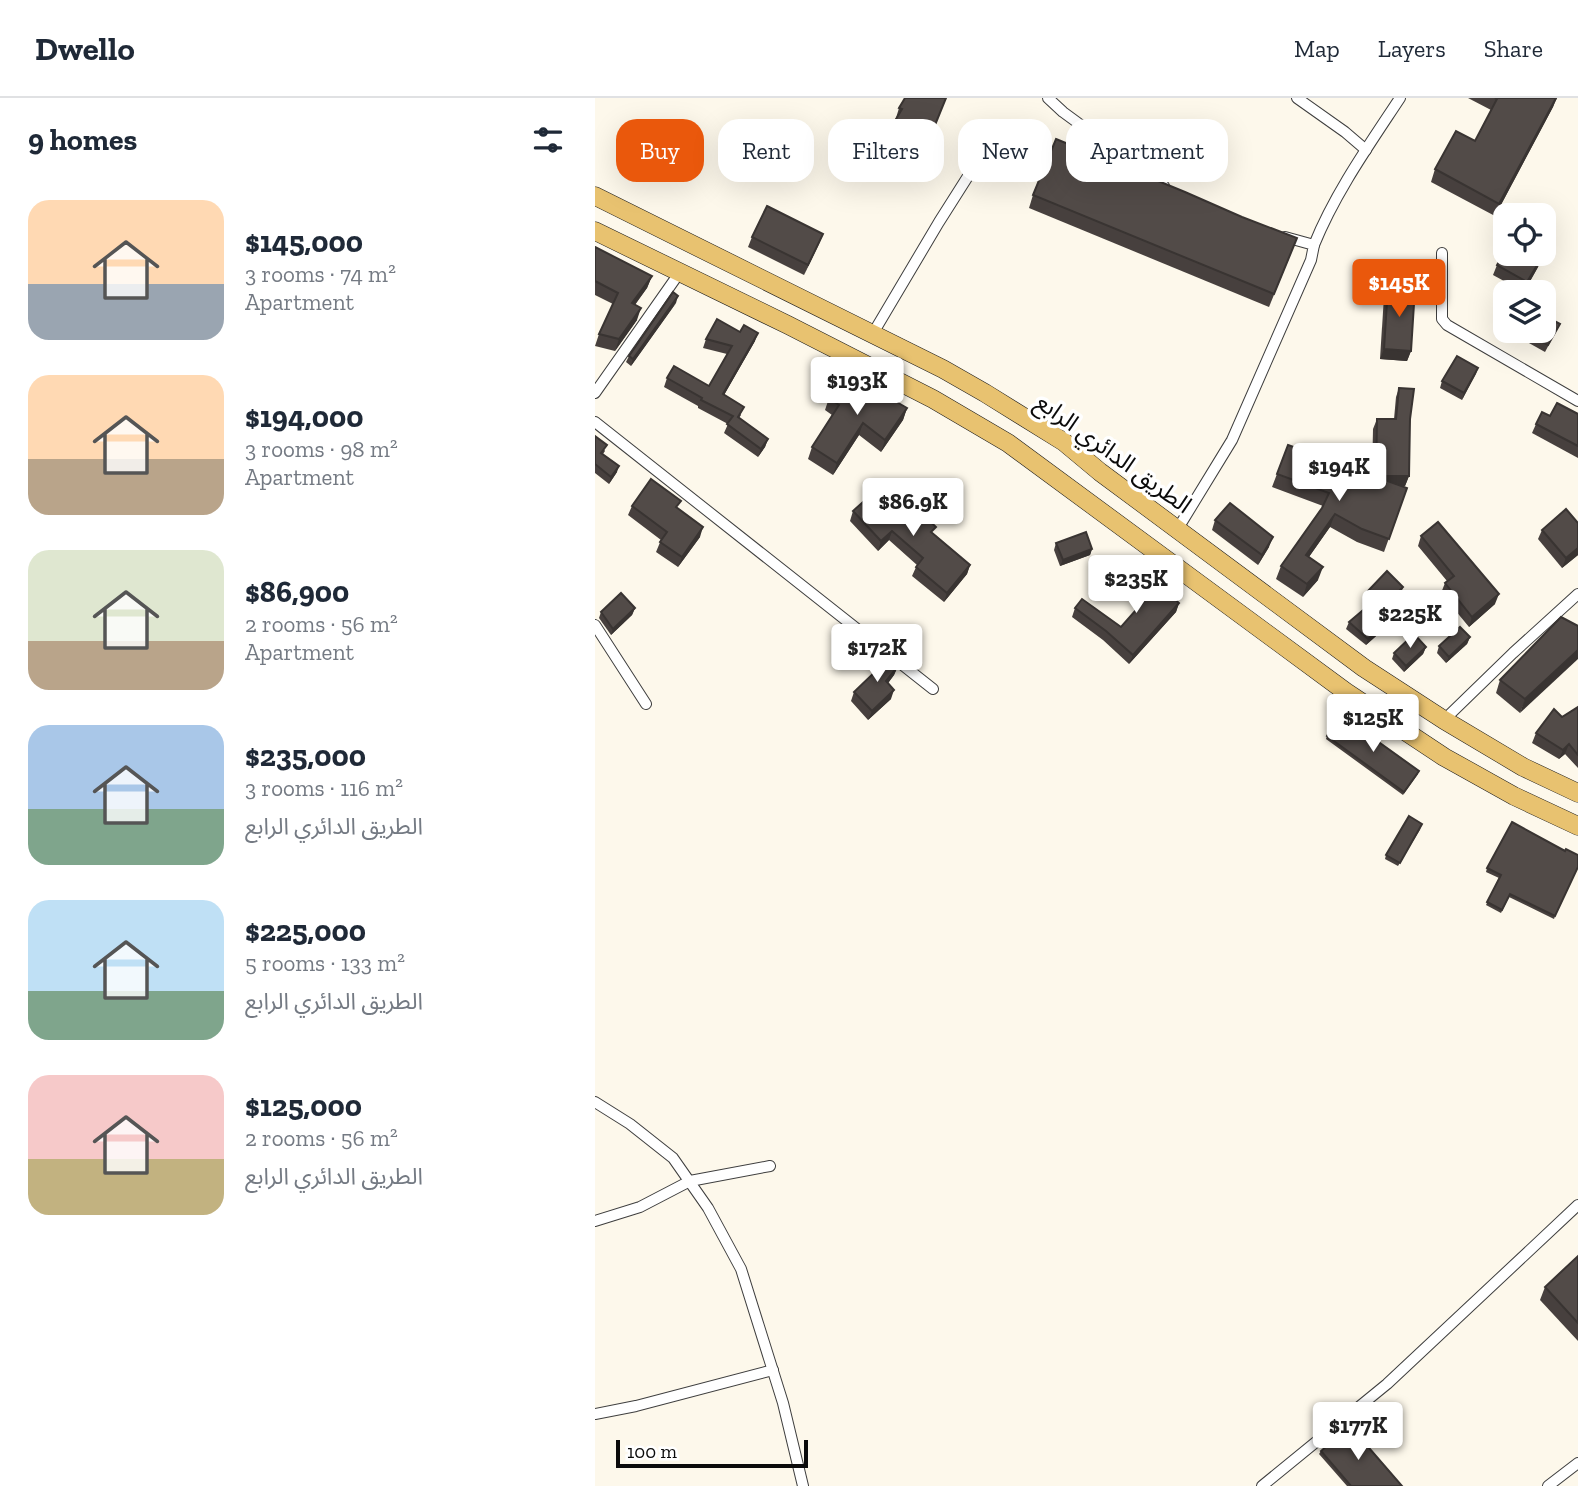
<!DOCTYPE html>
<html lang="en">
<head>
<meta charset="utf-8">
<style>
  :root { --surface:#fff; --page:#f6f6f7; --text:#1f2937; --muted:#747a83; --line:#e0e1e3; --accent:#ea580c }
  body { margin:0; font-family:"Zilla Slab","Noto Sans Arabic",serif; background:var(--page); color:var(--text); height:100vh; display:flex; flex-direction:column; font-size:26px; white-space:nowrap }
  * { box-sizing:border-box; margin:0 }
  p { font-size:23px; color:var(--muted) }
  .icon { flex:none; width:38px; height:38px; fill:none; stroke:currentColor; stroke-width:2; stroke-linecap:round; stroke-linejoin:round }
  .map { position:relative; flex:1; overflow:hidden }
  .drawer { display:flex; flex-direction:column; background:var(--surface); width:595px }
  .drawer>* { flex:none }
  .guide { position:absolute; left:21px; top:21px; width:665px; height:63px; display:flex; gap:14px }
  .buttons { position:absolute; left:898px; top:105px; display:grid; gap:14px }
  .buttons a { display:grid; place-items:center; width:63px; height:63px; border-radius:14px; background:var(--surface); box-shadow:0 7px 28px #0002; font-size:35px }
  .scale { position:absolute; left:21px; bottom:18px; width:192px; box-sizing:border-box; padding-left:7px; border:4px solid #0b0b0b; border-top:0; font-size:19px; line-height:24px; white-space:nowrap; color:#0b0b0b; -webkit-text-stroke:5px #fff; paint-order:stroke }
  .price { position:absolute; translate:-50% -60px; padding:0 16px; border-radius:7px; background:#fff; color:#222; font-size:23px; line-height:46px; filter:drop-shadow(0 2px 4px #0008) }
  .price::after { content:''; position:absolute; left:50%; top:42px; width:21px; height:16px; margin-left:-10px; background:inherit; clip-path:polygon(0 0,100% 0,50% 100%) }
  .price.on { background:var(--accent); color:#fff }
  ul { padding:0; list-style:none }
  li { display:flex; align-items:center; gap:21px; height:175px; padding:0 28px }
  li span { display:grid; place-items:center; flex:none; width:196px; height:140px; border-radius:21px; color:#555 }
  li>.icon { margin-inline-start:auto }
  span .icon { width:84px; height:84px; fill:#fffc; stroke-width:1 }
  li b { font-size:30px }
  h2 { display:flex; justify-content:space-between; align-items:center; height:84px; padding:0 28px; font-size:30px }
  .pill { padding:0 24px; border-radius:21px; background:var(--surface); box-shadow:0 7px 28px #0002; font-size:24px; line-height:63px }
  .pill.on { background:var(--accent); color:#fff }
  header { display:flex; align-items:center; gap:42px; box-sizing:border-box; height:98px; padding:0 35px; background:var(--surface); border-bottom:2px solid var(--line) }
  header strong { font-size:33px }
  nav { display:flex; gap:38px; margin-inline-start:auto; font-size:24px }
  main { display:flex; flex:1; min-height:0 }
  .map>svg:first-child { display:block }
</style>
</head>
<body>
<header>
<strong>Dwello</strong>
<nav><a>Map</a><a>Layers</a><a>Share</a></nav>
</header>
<main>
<section class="drawer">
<h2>9 homes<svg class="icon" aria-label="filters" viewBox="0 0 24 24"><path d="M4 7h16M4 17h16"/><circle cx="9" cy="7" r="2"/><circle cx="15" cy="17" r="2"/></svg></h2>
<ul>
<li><span style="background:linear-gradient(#ffd9b3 60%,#9aa5b1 0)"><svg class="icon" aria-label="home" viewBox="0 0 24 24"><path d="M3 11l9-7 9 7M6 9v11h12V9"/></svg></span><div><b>$145,000</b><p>3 rooms · 74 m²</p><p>Apartment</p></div></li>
<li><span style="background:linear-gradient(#ffd9b3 60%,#b9a48a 0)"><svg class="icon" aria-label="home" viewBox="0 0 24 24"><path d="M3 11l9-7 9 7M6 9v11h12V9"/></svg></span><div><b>$194,000</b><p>3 rooms · 98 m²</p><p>Apartment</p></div></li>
<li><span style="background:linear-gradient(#dfe7d0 65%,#b9a48a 0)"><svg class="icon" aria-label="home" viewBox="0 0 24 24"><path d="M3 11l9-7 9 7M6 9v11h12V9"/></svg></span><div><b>$86,900</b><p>2 rooms · 56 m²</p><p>Apartment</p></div></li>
<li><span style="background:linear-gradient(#a9c7e8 60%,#7fa58c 0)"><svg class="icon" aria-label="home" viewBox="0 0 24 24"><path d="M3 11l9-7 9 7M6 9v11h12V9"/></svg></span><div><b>$235,000</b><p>3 rooms · 116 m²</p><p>الطريق الدائري الرابع</p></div></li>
<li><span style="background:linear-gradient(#bfe0f5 65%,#7fa58c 0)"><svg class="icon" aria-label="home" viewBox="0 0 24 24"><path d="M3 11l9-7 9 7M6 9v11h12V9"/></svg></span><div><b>$225,000</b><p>5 rooms · 133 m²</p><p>الطريق الدائري الرابع</p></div></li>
<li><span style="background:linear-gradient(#f6c9c9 60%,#c2b280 0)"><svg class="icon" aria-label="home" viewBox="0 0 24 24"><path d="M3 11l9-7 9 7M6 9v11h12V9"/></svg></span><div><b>$125,000</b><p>2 rooms · 56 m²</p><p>الطريق الدائري الرابع</p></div></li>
</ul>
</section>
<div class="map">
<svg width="983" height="1388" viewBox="0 0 983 1388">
  <rect width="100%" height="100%" fill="#fdf8eb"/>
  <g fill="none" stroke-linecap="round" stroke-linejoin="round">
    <defs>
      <g id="minor">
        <path d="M 453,0 L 468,14 L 569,88"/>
        <path d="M 702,0 L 750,34 L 771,52"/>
        <path d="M 719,147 C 740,95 774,47 805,0"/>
        <path d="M 847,155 L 847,221 L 852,227 L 983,303"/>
        <path d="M 277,237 L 344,124 L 389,53"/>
        <path d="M 0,295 L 85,174"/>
        <path d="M 0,324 L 338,591"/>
        <path d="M 582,432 L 637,342 L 716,162 L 719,147 L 690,139"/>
        <path d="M 0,527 L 51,606"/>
        <path d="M 849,622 L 918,555 L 983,496"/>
        <path d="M 0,1004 L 35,1026 L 78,1060 L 113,1110 L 146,1171 L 188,1305 L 208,1388"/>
        <path d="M 0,1123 L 45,1109 L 95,1083 L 175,1068"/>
        <path d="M 0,1316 L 41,1308 L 178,1272"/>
        <path d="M 667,1388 L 792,1286 L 983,1107"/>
        <path d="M 953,1388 L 983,1365"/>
      </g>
      <g id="primary">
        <path d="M 0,98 L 348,271 L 390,295 L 469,344 L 505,374 L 769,570 L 849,622 L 928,669 L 983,695"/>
        <path d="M 0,133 L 193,227 L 338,301 L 413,345 L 751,594 L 849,659 L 919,698 L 983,728"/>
      </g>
    </defs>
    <!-- minor casing -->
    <use href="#minor" stroke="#3e3e3e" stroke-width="12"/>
    <!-- primary casing -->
    <use href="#primary" stroke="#1c1c1c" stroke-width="19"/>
    <!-- minor -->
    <use href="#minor" stroke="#fff" stroke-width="10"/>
    <!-- primary -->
    <use href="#primary" stroke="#e8c270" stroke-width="18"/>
  </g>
  <!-- wall -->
  <g fill="#47403e">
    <path d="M 351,0 L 336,37 L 332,35 L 314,80 L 279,63 L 282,53 L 301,20 L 304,10 Z"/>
    <path d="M 873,0 L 962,0 L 958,9 L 900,118 L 836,84 L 840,71 L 880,43 L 896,12 Z"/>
    <path d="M 438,97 L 647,119 L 697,153 L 674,209 L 434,110 Z"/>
    <path d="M 228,136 L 209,177 L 153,149 L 157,139 Z"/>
    <path d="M 0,149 L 57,178 L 52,190 L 40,207 L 42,222 L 20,253 L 0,248 L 4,236 L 18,206 L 0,197 Z"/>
    <path d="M 947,159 L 943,169 L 929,194 L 898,177 L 902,167 Z"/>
    <path d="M 793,188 L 816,253 L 812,263 L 785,261 L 789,198 Z"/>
    <path d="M 81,205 L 36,268 L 31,264 L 34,258 Z"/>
    <path d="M 965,226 L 950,254 L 927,241 L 929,235 Z"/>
    <path d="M 111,241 L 160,243 L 129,297 L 146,317 L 144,320 L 173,341 L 170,349 L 163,359 L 129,335 L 133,326 L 103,310 L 103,308 L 69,289 L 72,280 L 114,288 L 132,256 L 108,250 Z"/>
    <path d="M 883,270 L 867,302 L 845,290 L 847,283 Z"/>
    <path d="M 804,290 L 815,321 L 814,378 L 810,388 L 804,387 L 812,390 L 789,454 L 762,444 L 735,429 L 714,459 L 723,482 L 708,499 L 681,481 L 686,468 L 728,408 L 677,389 L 693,347 L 777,378 L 778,331 L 782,321 L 799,321 L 801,299 Z"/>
    <path d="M 234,300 L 312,310 L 308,322 L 286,354 L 264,337 L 238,377 L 213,361 L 217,349 L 237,317 L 230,312 Z"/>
    <path d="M 983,316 L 983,360 L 937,335 L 941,326 L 955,318 Z"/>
    <path d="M 0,338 L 10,353 L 8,356 L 22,374 L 14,386 L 0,375 Z"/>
    <path d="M 37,408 L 83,411 L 105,439 L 83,469 L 61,454 L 66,442 L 33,417 Z"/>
    <path d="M 258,413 L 318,423 L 339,436 L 375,467 L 372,476 L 349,504 L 317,478 L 322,467 L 294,442 L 283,453 L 255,423 Z"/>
    <path d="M 620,422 L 674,449 L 663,467 L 617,432 Z"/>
    <path d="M 947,432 L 983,457 L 967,470 L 943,441 Z"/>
    <path d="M 826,438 L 900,506 L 874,529 L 846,495 L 850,485 L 852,483 L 823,448 Z"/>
    <path d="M 461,445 L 497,451 L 495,457 L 465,468 L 459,452 Z"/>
    <path d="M 540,481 L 563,483 L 563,485 L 584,505 L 581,514 L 534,566 L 508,542 L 477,519 L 480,510 L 526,529 L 550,502 L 537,490 Z"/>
    <path d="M 808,489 L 806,495 L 784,518 L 791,524 L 789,531 L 771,547 L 751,531 L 754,524 L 775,506 L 770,501 L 772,494 Z"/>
    <path d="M 40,510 L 37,517 L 16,537 L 4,520 L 6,514 Z"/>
    <path d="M 966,519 L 925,615 L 901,595 L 905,582 Z"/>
    <path d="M 875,539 L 872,546 L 851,565 L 842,555 L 844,548 Z"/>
    <path d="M 831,549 L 828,556 L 809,574 L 797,561 L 799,555 Z"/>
    <path d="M 280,568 L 303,568 L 299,577 L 293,585 L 296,601 L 273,622 L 256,603 L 259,594 L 277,577 Z"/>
    <path d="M 983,609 L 983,670 L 970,656 L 964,661 L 937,645 L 941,635 Z"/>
    <path d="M 732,638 L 823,676 L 808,697 L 731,641 Z"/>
    <path d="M 826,730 L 803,768 L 790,761 L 791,757 Z"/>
    <path d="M 970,753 L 983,757 L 959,821 L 914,799 L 906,815 L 891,807 L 904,780 L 891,774 L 892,770 Z"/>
    <path d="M 983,1158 L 983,1243 L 945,1202 L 950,1189 Z"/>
    <path d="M 726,1353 L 807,1388 L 752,1388 L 724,1356 Z"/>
  </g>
  <!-- shaded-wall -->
  <g fill="#393432">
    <path d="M 961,0 L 958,9 L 900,118 L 904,106 Z"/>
    <path d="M 228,136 L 224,146 L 209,177 L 213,167 Z"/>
    <path d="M 947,159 L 943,169 L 929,194 L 932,184 Z"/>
    <path d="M 57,178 L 52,190 L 32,217 L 37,205 Z"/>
    <path d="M 83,198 L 81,205 L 36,268 L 38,261 Z"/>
    <path d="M 46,210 L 42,222 L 20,253 L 24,241 Z"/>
    <path d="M 163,235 L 160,243 L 125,304 L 128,296 Z"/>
    <path d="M 789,251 L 816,253 L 812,263 L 785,261 Z"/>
    <path d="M 883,270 L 881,276 L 867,302 L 869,295 Z"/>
    <path d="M 312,310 L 308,322 L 286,354 L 290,342 Z"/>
    <path d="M 268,325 L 264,337 L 238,377 L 242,365 Z"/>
    <path d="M 173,341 L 170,349 L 163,359 L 166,351 Z"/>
    <path d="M 24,368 L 22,374 L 14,386 L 16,379 Z"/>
    <path d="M 781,378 L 814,378 L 810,388 L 777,387 Z"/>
    <path d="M 740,416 L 735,429 L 706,470 L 711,457 Z"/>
    <path d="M 108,429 L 105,439 L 83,469 L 87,459 Z"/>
    <path d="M 297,433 L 294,442 L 283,453 L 286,443 Z"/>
    <path d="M 678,439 L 674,449 L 663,467 L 667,457 Z"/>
    <path d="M 983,450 L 983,457 L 967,470 L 971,460 Z"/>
    <path d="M 497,451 L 495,457 L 465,468 L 468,462 Z"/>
    <path d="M 375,467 L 372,476 L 349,504 L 352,495 Z"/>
    <path d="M 728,469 L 723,482 L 708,499 L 712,486 Z"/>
    <path d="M 808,489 L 806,495 L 779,523 L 782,516 Z"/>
    <path d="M 904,496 L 900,506 L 874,529 L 877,519 Z"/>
    <path d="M 584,505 L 581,514 L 534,566 L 538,557 Z"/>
    <path d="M 40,510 L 37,517 L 16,537 L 18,531 Z"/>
    <path d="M 791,524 L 789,531 L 771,547 L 773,541 Z"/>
    <path d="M 875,539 L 872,546 L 851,565 L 854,559 Z"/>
    <path d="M 831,549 L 828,556 L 809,574 L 811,568 Z"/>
    <path d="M 983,552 L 983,561 L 925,615 L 930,601 Z"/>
    <path d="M 303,568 L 299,577 L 288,592 L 291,583 Z"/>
    <path d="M 299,592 L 296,601 L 273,622 L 277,613 Z"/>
    <path d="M 974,646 L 970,656 L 964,661 L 968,652 Z"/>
  </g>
  <!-- building -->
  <g fill="#524b48" stroke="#393432" stroke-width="2">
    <path d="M 310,0 L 351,0 L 340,27 L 336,25 L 317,70 L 282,53 L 307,11 L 304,10 Z"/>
    <path d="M 900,0 L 961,0 L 904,106 L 840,71 L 861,33 L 880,43 L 902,1 Z"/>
    <path d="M 461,41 L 590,94 L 647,119 L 702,140 L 679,196 L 438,97 Z"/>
    <path d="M 172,108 L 228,136 L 213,167 L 157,139 Z"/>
    <path d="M 0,149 L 57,178 L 37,205 L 46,210 L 24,241 L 4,236 L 23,195 L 0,183 Z"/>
    <path d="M 910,153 L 910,156 L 941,156 L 947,159 L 932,184 L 902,167 Z"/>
    <path d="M 793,188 L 820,190 L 816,253 L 789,251 Z"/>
    <path d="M 78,194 L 83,198 L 38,261 L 34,258 Z"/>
    <path d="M 948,217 L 965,226 L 953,247 L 929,235 L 930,233 L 948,233 Z"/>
    <path d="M 122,221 L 145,234 L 149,227 L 163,235 L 128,296 L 149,309 L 143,319 L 173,341 L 166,351 L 132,326 L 138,318 L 106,302 L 107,300 L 72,280 L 79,268 L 114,288 L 137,248 L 111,241 Z"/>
    <path d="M 862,258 L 883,270 L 869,295 L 847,283 Z"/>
    <path d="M 253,276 L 312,310 L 290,342 L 268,325 L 242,365 L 217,349 L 244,307 L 234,300 Z"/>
    <path d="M 804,290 L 819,291 L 815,321 L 814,378 L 781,378 L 782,321 L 801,321 Z"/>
    <path d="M 962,305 L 983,316 L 983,348 L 941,326 L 947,314 L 955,318 Z"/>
    <path d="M 0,338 L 12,347 L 6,355 L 24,368 L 16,379 L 0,366 Z"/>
    <path d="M 693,347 L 812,390 L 794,441 L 767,431 L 740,416 L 711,457 L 728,469 L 712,486 L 686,468 L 727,410 L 734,395 L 682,376 Z"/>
    <path d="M 56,381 L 86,403 L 81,409 L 108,429 L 87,459 L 65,444 L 72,434 L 37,408 Z"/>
    <path d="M 286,388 L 318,423 L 325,414 L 341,429 L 336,434 L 375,467 L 352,495 L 321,469 L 328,460 L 297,433 L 286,443 L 258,413 Z"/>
    <path d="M 635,405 L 678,439 L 667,457 L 620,422 Z"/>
    <path d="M 971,411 L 983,425 L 983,450 L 971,460 L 947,432 Z"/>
    <path d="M 843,424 L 904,496 L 877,519 L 850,485 L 859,478 L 826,438 Z"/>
    <path d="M 491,434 L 497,451 L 468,462 L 461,445 Z"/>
    <path d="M 550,470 L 563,483 L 562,485 L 584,505 L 538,557 L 511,533 L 480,510 L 487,501 L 526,529 L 556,495 L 540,481 Z"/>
    <path d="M 792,473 L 808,489 L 782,516 L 791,524 L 773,541 L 754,524 L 780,502 L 772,494 Z"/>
    <path d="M 26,495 L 40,510 L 18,531 L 6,514 Z"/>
    <path d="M 966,519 L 983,528 L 983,552 L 930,601 L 905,582 Z"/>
    <path d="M 865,529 L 875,539 L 854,559 L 844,548 Z"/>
    <path d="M 819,536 L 831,549 L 811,568 L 799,555 Z"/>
    <path d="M 288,557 L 303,568 L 291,583 L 299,592 L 277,613 L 259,594 L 283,571 L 280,568 Z"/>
    <path d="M 983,609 L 983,657 L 974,646 L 968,652 L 941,635 L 959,611 L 967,619 Z"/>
    <path d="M 746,617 L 824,673 L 809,694 L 732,638 Z"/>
    <path d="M 814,718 L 827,726 L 805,765 L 791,757 Z"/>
    <path d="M 917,724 L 970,753 L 971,751 L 983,757 L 983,769 L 960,818 L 915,796 L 907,812 L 892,804 L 906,777 L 892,770 Z"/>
    <path d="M 983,1158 L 983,1225 L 950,1189 Z"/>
    <path d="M 755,1328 L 807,1388 L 756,1388 L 726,1353 Z"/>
  </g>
  <g text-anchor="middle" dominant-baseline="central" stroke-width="7" stroke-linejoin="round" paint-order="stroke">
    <!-- street labels -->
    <g font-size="24" fill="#0b0b0b" stroke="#fff">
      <text transform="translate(519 355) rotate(36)">الطريق الدائري الرابع</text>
    </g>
  </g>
</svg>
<div class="buttons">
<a><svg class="icon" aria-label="locate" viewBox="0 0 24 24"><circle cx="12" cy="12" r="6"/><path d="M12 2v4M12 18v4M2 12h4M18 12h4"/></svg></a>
<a><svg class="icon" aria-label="layers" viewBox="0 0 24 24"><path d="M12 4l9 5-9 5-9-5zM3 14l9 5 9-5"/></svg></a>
</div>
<div class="scale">100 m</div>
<b class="price on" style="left:804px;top:221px">$145K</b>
<b class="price" style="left:262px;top:319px">$193K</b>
<b class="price" style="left:744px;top:405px">$194K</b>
<b class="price" style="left:318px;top:440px">$86.9K</b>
<b class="price" style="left:541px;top:517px">$235K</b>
<b class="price" style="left:815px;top:552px">$225K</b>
<b class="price" style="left:282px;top:586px">$172K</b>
<b class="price" style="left:778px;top:656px">$125K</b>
<b class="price" style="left:763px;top:1364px">$177K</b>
<div class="guide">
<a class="pill on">Buy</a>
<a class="pill">Rent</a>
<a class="pill">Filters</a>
<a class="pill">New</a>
<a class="pill">Apartment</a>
</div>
</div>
</main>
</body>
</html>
